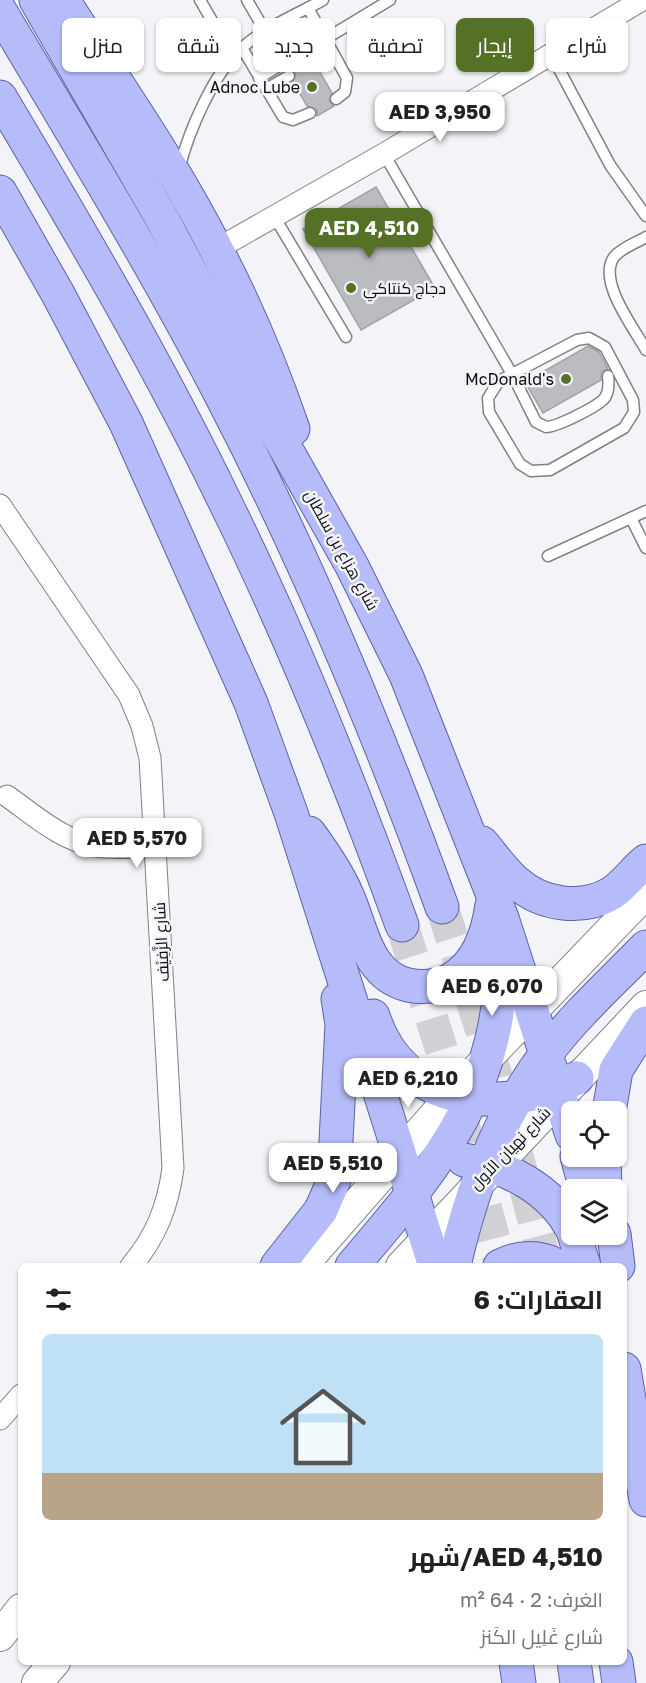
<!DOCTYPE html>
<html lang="ar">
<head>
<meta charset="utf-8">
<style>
  :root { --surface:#fff; --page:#f6f6f6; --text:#202124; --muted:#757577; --line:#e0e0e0; --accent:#547126 }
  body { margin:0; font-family:"Golos Text",Cairo,sans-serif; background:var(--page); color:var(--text); direction:rtl; height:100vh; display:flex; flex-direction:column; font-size:22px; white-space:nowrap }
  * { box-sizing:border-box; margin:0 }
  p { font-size:20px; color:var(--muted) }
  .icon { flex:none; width:33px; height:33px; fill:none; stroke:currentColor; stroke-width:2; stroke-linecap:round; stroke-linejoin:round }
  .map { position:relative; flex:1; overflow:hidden; direction:ltr }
  .details { position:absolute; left:18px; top:1263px; width:609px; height:402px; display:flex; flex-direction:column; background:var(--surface); border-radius:9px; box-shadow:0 2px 4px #0004; direction:rtl }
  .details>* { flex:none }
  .guide { position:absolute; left:18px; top:18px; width:610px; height:54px; direction:rtl; display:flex; gap:12px }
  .buttons { position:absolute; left:561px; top:1101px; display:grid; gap:12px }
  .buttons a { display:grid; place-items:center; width:66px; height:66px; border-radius:9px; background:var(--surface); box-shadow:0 2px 4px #0004; font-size:30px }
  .price { position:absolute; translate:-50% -51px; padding:0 14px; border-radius:12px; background:#fff; color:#222; font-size:20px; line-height:39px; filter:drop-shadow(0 2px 3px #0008) }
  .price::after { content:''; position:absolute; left:50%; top:36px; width:18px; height:14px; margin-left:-9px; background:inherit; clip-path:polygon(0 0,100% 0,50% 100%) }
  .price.active { background:var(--accent); color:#fff }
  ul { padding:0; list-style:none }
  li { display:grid; align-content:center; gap:12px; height:318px; padding:0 24px }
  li+li { border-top:2px solid var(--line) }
  li span { display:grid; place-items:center; height:186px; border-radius:9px; color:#555 }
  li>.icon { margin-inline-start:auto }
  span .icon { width:108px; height:108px; fill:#fffc; stroke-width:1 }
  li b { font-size:26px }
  h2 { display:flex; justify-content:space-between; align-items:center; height:72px; padding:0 24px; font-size:26px }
  .pill { padding:0 21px; border-radius:9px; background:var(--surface); box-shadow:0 2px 4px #0004; font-size:21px; line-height:54px }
  .pill.active { background:var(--accent); color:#fff }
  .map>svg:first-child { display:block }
</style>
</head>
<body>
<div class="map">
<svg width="646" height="1683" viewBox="0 0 646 1683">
  <rect width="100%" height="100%" fill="#f4f4f8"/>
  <!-- building -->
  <g fill="#bbbcc0" stroke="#a2a2a6" stroke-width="1.5">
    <path d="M 302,41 L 300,51 L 306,57 L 307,65 L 317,67 L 332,93 L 329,101 L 334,106 L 317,116 L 317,110 L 307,106 L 293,82 L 296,75 L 293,70 L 288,69 L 288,60 L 277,55 Z"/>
    <path d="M 376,187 L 435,288 L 361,330 L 303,229 Z"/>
    <path d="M 588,346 L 599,352 L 608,369 L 601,372 L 601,380 L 543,413 L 525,382 Z"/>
  </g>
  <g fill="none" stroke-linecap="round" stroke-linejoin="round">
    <!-- primary-tunnel -->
    <g stroke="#d1d1d5" stroke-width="33" stroke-dasharray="33 16" stroke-linecap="butt">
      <path d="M 442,907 L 495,1072 L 546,1266"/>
      <path d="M 402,925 L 453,1086 L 501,1266"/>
    </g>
    <defs>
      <g id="service">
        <path d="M 200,0 L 233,57"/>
        <path d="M 247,0 L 265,31"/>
        <path d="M 308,8 L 347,78 L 345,92 L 336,99"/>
        <path d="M 242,48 L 283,117 L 293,120 L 310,113"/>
        <path d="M 307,50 L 390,0"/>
        <path d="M 551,54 L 610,165 L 646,216"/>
        <path d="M 313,61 L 332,51"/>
        <path d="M 259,78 L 282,64"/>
        <path d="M 266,89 L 289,76"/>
        <path d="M 384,154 L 512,374 L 536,422 L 546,427 C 557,427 594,408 603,400 C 609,394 609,384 608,376"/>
        <path d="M 179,169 C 189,131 213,73 243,47 C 266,27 297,14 323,0"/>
        <path d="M 274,216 L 346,337"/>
        <path d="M 646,237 C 636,243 621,248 614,257 C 597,281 634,328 646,350"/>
        <path d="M 589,338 L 605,347 L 633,400 L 634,412 L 624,428 L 550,470 L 531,471 L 520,464 L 489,412 L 488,398 L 499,381 L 577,340 Z"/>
        <path d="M 631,518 L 646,548"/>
        <path d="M 548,556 L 646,511"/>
      </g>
      <g id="minor">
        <path d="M 217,249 L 384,154 L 642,0"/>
        <path d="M 0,505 L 129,695 L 142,726 L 150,758 L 173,1168 C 168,1206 156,1237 131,1266"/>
        <path d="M 7,796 C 34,815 61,840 95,846 C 115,849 136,847 155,846"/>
        <path d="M 0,1419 L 21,1395"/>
      </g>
      <g id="secondary">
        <path d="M 302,1266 L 453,1094 L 646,893"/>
        <path d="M 401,1266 L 646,1006"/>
        <path d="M 0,1636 L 21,1609"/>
        <path d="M 37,1683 L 55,1662"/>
      </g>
      <g id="primary">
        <path d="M 36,0 L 160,215 L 273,426 L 352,566 L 406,675 L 502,918 L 572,1135"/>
        <path d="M 63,0 C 115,82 172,162 216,249 C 246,306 272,368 293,429"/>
        <path d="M 0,11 C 76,139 155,267 223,399 C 308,563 379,733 442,907"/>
        <path d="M 0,97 C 80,231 159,365 227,506 C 294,642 350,782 402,925"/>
        <path d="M 0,192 L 58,294 L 126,423 L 251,703 L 291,813 L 435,1266"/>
        <path d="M 309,833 C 323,852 337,872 347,895 C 362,928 366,975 408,985 C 423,988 438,987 452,979 C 477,964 488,933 492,905"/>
        <path d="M 482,843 C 493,856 503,871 516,882 C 541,905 582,911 612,893 C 625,884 634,871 646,861"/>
        <path d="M 373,1016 C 402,1107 502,1116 577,1078"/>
        <path d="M 609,1112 L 616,1070 L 646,1023"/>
        <path d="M 577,1156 L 586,1190"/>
        <path d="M 604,1156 L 605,1190"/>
        <path d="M 464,1160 C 507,1166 551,1189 572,1229"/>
        <path d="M 574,1234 L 584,1266"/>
        <path d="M 614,1234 L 618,1266"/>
        <path d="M 277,1266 L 321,1210 L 334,1180 L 342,1024 L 338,999"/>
        <path d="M 352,1266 C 444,1158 501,1092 503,942"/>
        <path d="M 454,1266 C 471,1190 499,1116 546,1054 C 575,1015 613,981 646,947"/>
        <path d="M 500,1266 C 519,1256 540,1256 558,1266"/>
        <path d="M 624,1369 L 646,1500"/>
        <path d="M 516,1662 L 519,1683"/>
        <path d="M 574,1662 L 577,1683"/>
        <path d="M 616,1662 L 619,1683"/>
      </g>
    </defs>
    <!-- service casing -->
    <use href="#service" stroke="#808184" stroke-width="13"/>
    <!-- minor casing -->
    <use href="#minor" stroke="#808184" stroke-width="23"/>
    <!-- secondary casing -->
    <use href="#secondary" stroke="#808184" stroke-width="32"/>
    <!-- primary casing -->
    <use href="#primary" stroke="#5b62a5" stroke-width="35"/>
    <!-- service -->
    <use href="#service" stroke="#fff" stroke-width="10"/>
    <!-- minor -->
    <use href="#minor" stroke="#fff" stroke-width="21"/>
    <!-- secondary -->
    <use href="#secondary" stroke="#fff" stroke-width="30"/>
    <!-- primary -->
    <use href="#primary" stroke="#b6bcfa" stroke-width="33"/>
  </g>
  <!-- markers -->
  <g fill="#547126" stroke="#f4f4f8" stroke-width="2">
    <circle cx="312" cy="87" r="6"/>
    <circle cx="351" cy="288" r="6"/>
    <circle cx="566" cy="379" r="6"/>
  </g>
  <g text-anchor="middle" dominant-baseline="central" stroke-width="5" stroke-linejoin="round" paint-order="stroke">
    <!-- poi labels -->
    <g font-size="16" fill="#0c0d0e" stroke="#f4f4f8" text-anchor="end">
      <text x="300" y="87">Adnoc Lube</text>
      <text x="363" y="288" text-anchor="start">دجاج كنتاكي</text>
      <text x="554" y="379">McDonald's</text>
    </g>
    <!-- street labels -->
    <g font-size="16" fill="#0c0d0e" stroke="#f4f4f8">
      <text transform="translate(342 550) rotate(61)">شارع هزاع بن سلطان</text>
      <text transform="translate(161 942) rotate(-93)">شارع الزَّفِيْف</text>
      <text transform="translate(510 1148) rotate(-46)">شارع نهيان الأول</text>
    </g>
  </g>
</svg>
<div class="buttons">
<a><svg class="icon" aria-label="locate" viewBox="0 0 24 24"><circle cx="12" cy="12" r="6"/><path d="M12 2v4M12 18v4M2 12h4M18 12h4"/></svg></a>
<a><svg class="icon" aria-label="layers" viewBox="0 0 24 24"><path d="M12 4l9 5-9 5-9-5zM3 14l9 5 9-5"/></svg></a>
</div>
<b class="price" style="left:440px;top:143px">AED 3,950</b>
<b class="price active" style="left:369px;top:259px">AED 4,510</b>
<b class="price" style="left:137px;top:869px">AED 5,570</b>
<b class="price" style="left:492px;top:1017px">AED 6,070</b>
<b class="price" style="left:408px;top:1109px">AED 6,210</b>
<b class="price" style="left:333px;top:1194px">AED 5,510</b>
<div class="guide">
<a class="pill">شراء</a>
<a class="pill active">إيجار</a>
<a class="pill">تصفية</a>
<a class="pill">جديد</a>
<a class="pill">شقة</a>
<a class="pill">منزل</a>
</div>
<section class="details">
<h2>العقارات: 6<svg class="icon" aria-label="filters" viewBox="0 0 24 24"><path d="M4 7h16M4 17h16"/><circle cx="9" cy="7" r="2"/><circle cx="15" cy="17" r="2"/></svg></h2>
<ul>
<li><span style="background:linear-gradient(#bfe0f5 75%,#b9a48a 0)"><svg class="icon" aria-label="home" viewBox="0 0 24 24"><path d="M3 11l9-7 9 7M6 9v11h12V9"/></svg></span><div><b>AED 4,510/شهر</b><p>الغرف: 2 · 64 m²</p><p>شارع غَلِيل الكَنز</p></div></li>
</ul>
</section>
</div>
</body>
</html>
